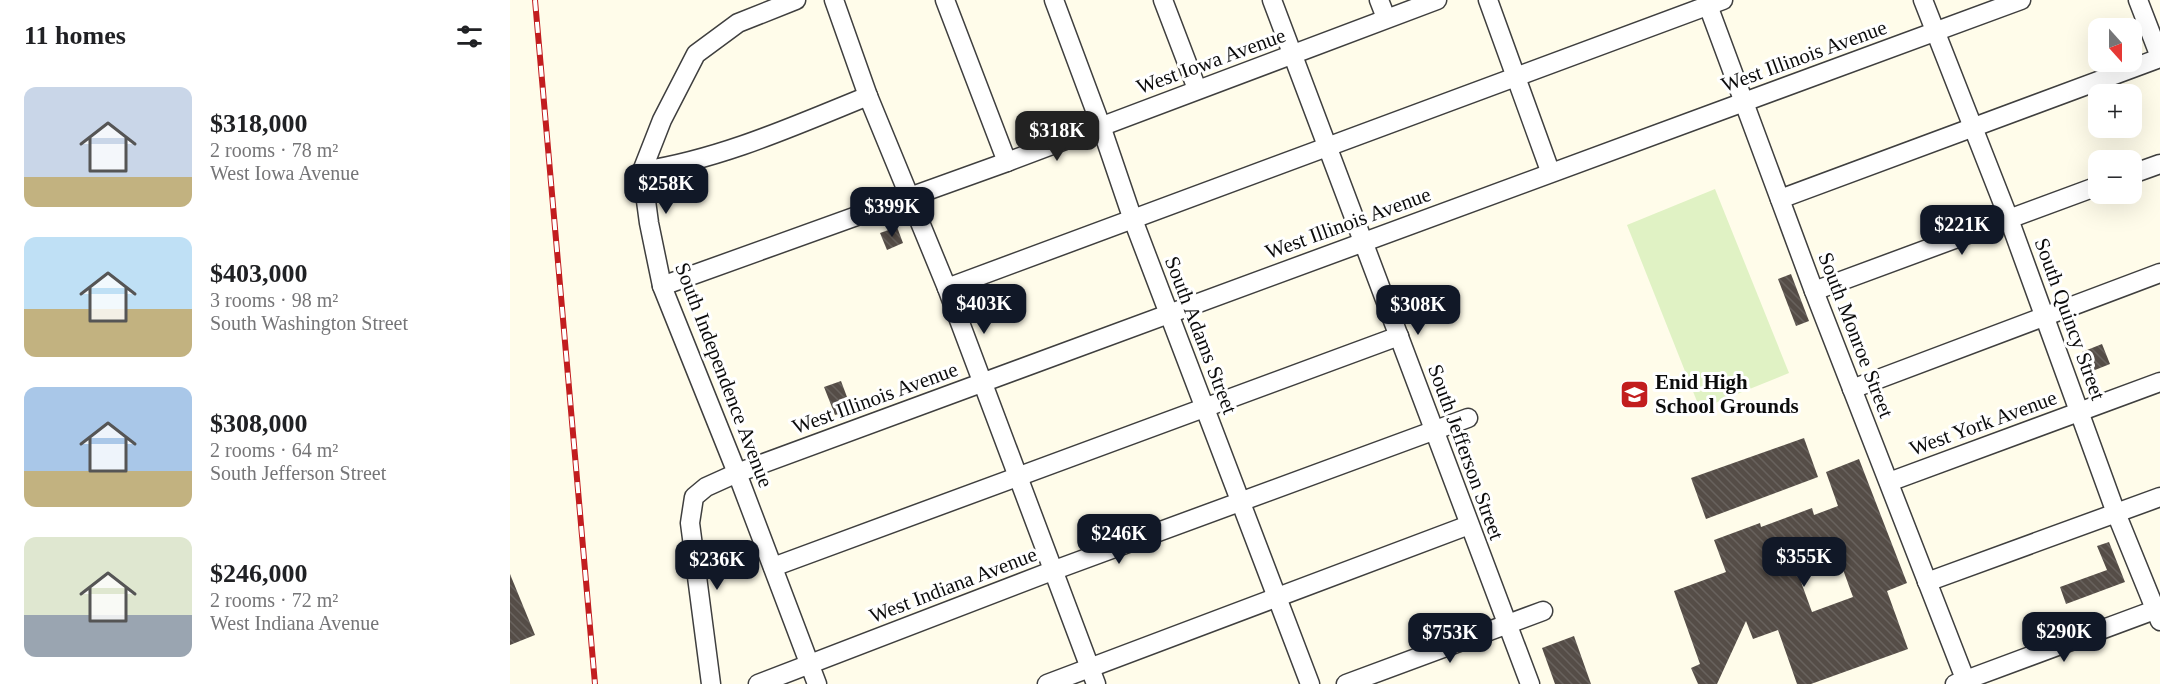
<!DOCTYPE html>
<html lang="en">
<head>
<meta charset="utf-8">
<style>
  :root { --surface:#fff; --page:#f6f6f6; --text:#202124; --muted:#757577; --accent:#111827 }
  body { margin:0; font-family:"Times New Roman",serif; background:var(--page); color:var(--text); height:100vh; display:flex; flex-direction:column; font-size:22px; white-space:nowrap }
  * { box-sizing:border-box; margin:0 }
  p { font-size:20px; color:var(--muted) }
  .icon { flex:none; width:33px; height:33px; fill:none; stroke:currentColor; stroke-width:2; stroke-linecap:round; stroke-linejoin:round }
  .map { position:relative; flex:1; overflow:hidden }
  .side { display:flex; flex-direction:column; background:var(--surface); width:510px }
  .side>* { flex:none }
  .needle { width:39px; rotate:159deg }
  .fabs { position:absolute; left:1578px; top:18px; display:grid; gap:12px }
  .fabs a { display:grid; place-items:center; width:54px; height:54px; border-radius:12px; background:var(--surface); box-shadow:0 6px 24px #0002; font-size:30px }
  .price { position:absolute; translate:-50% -51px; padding:0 14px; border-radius:12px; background:var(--accent); color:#fff; font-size:20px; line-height:39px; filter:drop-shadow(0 2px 3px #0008) }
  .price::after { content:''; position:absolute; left:50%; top:36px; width:18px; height:14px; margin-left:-9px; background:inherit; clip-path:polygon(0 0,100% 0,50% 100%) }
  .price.active { background:#222; color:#fff }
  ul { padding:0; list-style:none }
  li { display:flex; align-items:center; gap:18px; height:150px; padding:0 24px }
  li span { display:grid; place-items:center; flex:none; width:168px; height:120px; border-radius:12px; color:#555 }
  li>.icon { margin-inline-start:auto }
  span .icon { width:72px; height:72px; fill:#fffc; stroke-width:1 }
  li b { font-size:26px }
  h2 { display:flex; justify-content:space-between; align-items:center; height:72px; padding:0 24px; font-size:26px }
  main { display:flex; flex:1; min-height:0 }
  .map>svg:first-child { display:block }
</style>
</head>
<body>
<main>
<section class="side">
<h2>11 homes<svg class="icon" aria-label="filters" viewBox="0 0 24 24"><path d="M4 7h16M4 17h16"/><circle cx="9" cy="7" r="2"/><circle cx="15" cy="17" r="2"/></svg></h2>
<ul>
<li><span style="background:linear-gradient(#c9d6e8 75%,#c2b280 0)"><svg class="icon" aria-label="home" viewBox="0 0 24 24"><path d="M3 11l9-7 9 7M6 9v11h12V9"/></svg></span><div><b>$318,000</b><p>2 rooms · 78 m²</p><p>West Iowa Avenue</p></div></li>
<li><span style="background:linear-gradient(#bfe0f5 60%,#c2b280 0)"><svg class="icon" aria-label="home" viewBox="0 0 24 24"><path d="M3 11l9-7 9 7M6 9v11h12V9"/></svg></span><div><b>$403,000</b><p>3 rooms · 98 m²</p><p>South Washington Street</p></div></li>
<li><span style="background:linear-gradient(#a9c7e8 70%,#c2b280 0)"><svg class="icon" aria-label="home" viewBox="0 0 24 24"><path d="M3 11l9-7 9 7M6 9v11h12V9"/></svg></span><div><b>$308,000</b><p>2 rooms · 64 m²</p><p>South Jefferson Street</p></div></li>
<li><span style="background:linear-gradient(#dfe7d0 65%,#9aa5b1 0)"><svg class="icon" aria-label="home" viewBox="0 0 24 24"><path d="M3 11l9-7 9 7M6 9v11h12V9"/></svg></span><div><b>$246,000</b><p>2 rooms · 72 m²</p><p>West Indiana Avenue</p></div></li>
</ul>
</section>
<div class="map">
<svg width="1650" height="684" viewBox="0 0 1650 684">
  <defs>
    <pattern id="building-back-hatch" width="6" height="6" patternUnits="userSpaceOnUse" patternTransform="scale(1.5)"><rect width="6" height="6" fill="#554d47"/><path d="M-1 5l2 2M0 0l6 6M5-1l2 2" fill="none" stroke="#68625d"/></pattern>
  </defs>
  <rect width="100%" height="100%" fill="#fffcea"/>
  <!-- pitch -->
  <path fill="#e0f2c4" d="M 1205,189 L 1279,373 L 1190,409 L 1117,225 Z"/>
  <!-- building -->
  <g fill="url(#building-back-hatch)" fill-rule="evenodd">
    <path d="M 387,227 L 393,243 L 377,250 L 370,233 Z"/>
    <path d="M 1281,274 L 1299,321 L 1286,326 L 1268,279 Z"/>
    <path d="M 1592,344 L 1600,364 L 1580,372 L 1572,352 Z"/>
    <path d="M 331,381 L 340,405 L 334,407 L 336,412 L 325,415 L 314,387 Z"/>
    <path d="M 1294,438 L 1308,477 L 1196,519 L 1181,478 Z"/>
    <path d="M 1349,459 L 1397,583 L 1377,591 L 1398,649 L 1301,684 L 1287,684 L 1268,630 L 1243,639 L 1236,621 L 1207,684 L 1188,684 L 1181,668 L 1190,664 L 1164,591 L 1216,572 L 1204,540 L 1250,523 L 1251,527 L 1302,508 L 1304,515 L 1328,506 L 1316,472 ZM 1324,545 L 1343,597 L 1302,612 L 1283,560 Z"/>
    <path d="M 1599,542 L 1615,582 L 1556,604 L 1550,587 L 1597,570 L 1587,546 Z"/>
    <path d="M 0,574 L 25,635 L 0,645 Z"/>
    <path d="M 1064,636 L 1081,684 L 1045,684 L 1032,648 Z"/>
  </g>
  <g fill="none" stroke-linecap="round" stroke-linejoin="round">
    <defs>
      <g id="minor">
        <path d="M 286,0 L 228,23 L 186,54 L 152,120 L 132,171 L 139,223 L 152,286 L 227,473 L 307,684"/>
        <path d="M 324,0 L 358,96 L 437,288 L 586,684"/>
        <path d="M 435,0 L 497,162"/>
        <path d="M 544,0 L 591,126 L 622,217 L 800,684"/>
        <path d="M 653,0 L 687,89"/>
        <path d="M 762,0 L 1020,684"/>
        <path d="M 869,0 L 876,18"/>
        <path d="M 978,0 L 1040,171"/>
        <path d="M 1196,0 L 1304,291 L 1457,684"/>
        <path d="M 1413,0 L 1499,219 L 1606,513 L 1650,621"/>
        <path d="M 1628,0 L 1650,57"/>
        <path d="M 132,171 C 211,159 284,126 358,96"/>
        <path d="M 1622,174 L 1650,164"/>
        <path d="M 1270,199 L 1650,58"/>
        <path d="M 152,286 L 497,162 L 927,0"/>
        <path d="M 437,288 L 1213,0"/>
        <path d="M 1304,291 L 1588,186"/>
        <path d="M 1342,389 L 1650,273"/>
        <path d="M 1379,482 L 1650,382"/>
        <path d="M 263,567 L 889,336"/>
        <path d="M 1417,582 L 1650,497"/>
        <path d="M 201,684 L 180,523 L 184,497 L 196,487 L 227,473 L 1511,0"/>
        <path d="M 248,684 L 542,571 L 958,418"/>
        <path d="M 537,684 L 959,525"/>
        <path d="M 836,684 L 1033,611"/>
        <path d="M 1445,684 L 1650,608"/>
      </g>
    </defs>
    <!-- minor casing -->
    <use href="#minor" stroke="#3f3f3f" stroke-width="21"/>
    <!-- minor -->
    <use href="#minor" stroke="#fff" stroke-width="18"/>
    <defs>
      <path id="rail" d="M 25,0 L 85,684"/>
    </defs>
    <!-- rail casing -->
    <use href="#rail" stroke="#c21d1f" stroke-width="6"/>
    <!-- rail -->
    <use href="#rail" stroke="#fff" stroke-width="4" stroke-dasharray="11" stroke-linecap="butt"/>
  </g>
  <!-- icons -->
  <defs>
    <symbol id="school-square" viewBox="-11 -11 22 22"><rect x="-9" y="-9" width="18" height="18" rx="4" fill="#c21d1f" stroke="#fff"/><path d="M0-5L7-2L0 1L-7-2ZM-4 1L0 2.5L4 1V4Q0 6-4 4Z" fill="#fff"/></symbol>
  </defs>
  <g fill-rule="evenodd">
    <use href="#school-square" x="1108" y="378" width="33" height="33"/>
  </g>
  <g text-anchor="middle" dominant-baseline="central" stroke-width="6" stroke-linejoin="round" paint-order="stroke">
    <!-- street labels -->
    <g font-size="21" fill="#0c0c0c" stroke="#fff">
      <text transform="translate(1294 56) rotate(-20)">West Illinois Avenue</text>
      <text transform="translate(701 61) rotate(-20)">West Iowa Avenue</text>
      <text transform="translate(838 223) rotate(-20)">West Illinois Avenue</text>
      <text transform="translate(1560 319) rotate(70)">South Quincy Street</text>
      <text transform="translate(691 335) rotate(69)">South Adams Street</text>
      <text transform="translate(1346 335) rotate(69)">South Monroe Street</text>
      <text transform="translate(214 375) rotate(69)">South Independence Avenue</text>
      <text transform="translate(365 398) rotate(-20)">West Illinois Avenue</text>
      <text transform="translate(1473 423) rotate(-20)">West York Avenue</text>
      <text transform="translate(956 452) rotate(70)">South Jefferson Street</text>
      <text transform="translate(443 585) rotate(-21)">West Indiana Avenue</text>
    </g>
    <!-- poi labels -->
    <g font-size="21" font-weight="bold" fill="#0c0c0c" stroke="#fff" text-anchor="start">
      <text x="1145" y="382">Enid High<tspan x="1145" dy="24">School Grounds</tspan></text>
    </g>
  </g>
</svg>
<div class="fabs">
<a><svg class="needle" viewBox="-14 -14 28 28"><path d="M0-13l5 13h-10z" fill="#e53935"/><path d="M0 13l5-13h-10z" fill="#757577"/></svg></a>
<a>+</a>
<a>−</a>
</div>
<b class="price active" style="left:547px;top:162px">$318K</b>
<b class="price" style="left:156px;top:215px">$258K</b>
<b class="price" style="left:382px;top:238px">$399K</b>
<b class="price" style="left:1452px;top:256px">$221K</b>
<b class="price" style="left:474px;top:335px">$403K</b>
<b class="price" style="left:908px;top:336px">$308K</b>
<b class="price" style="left:609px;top:565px">$246K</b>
<b class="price" style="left:1294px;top:588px">$355K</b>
<b class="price" style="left:207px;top:591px">$236K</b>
<b class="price" style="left:1554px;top:663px">$290K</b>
<b class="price" style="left:940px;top:664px">$753K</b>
</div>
</main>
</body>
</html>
